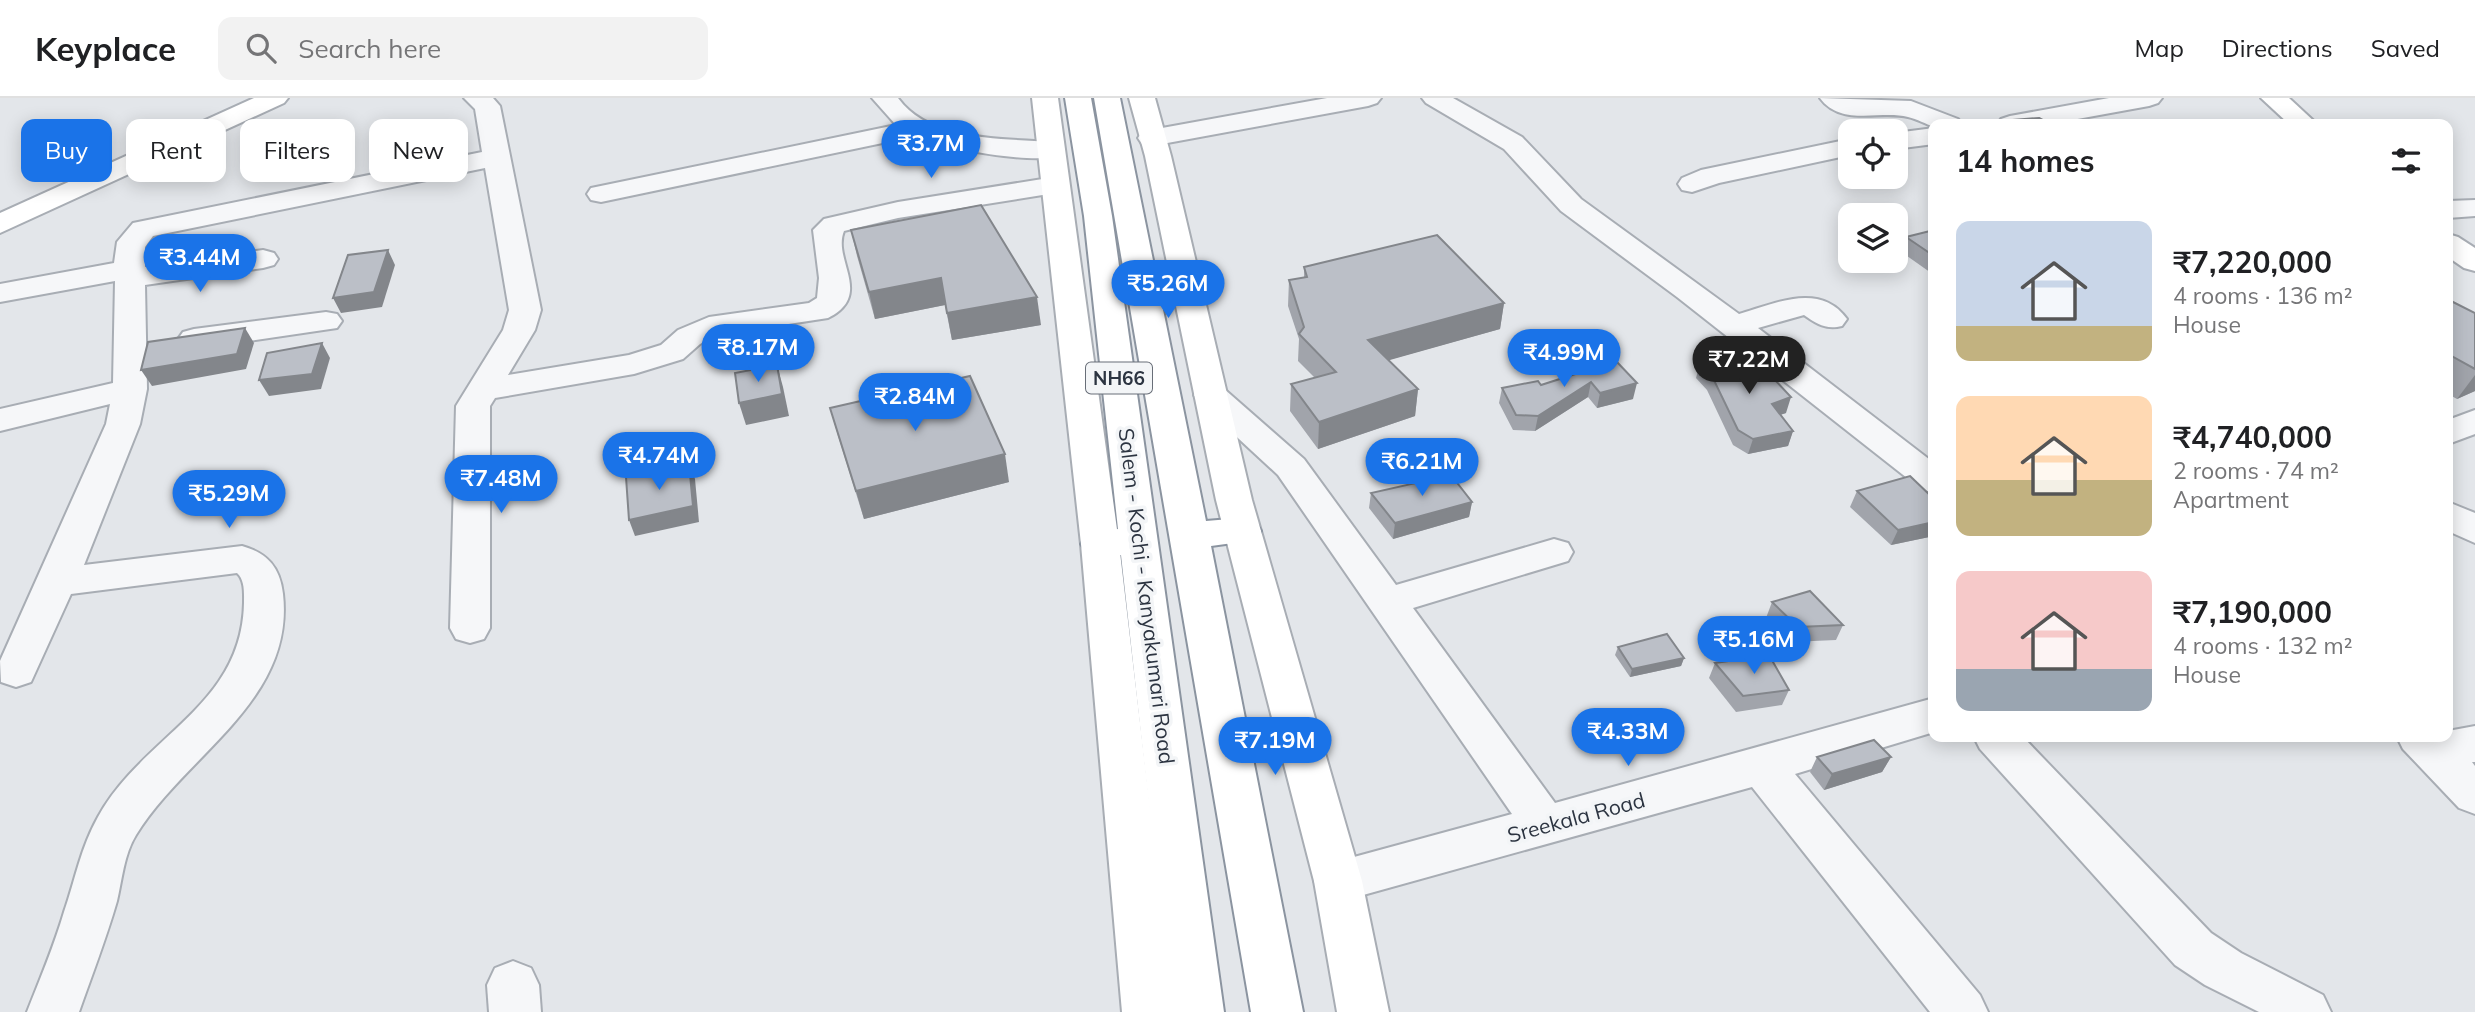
<!DOCTYPE html>
<html lang="en">
<head>
<meta charset="utf-8">
<style>
  :root { --surface:#fff; --page:#f2f2f2; --text:#202124; --muted:#757577; --line:#e0e0e0; --accent:#1a73e8 }
  body { margin:0; font-family:Mulish,sans-serif; background:var(--page); color:var(--text); height:100vh; display:flex; flex-direction:column; font-size:26px; white-space:nowrap }
  * { box-sizing:border-box; margin:0 }
  p { font-size:23px; color:var(--muted) }
  .icon { flex:none; width:38px; height:38px; fill:none; stroke:currentColor; stroke-width:2; stroke-linecap:round; stroke-linejoin:round }
  .map { position:relative; flex:1; overflow:hidden }
  .details { position:absolute; left:1928px; top:21px; width:525px; height:623px; display:flex; flex-direction:column; background:var(--surface); border-radius:14px; box-shadow:0 4px 18px #0003 }
  .details>* { flex:none }
  .top-card { position:absolute; left:21px; top:21px; width:665px; height:63px; display:flex; gap:14px }
  .tools { position:absolute; left:1838px; top:21px; display:grid; gap:14px }
  .tools a { display:grid; place-items:center; width:70px; height:70px; border-radius:14px; background:var(--surface); box-shadow:0 4px 18px #0003; font-size:35px }
  .price { position:absolute; translate:-50% -60px; padding:0 16px; border-radius:24px; background:var(--accent); color:#fff; font-size:23px; line-height:46px; filter:drop-shadow(0 2px 4px #0008) }
  .price::after { content:''; position:absolute; left:50%; top:42px; width:21px; height:16px; margin-left:-10px; background:inherit; clip-path:polygon(0 0,100% 0,50% 100%) }
  .price.selected { background:#222; color:#fff }
  ul { padding:0; list-style:none }
  li { display:flex; align-items:center; gap:21px; height:175px; padding:0 28px }
  li span { display:grid; place-items:center; flex:none; width:196px; height:140px; border-radius:14px; color:#555 }
  li>.icon { margin-inline-start:auto }
  span .icon { width:84px; height:84px; fill:#fffc; stroke-width:1 }
  li b { font-size:30px }
  h2 { display:flex; justify-content:space-between; align-items:center; height:84px; padding:0 28px; font-size:30px }
  .chip { padding:0 24px; border-radius:14px; background:var(--surface); box-shadow:0 4px 18px #0003; font-size:24px; line-height:63px }
  .chip.selected { background:var(--accent); color:#fff }
  header { display:flex; align-items:center; gap:42px; box-sizing:border-box; height:98px; padding:0 35px; background:var(--surface); border-bottom:2px solid var(--line) }
  header strong { font-size:33px }
  nav { display:flex; gap:38px; margin-inline-start:auto; font-size:24px }
  .search { width:490px; height:63px; background:var(--page); display:flex; align-items:center; gap:18px; box-sizing:border-box; padding:0 24px; border-radius:14px; color:var(--muted); font-size:26px }
  .map>svg:first-child { display:block }
</style>
</head>
<body>
<header>
<strong>Keyplace</strong>
<div class="search"><svg class="icon" aria-label="search" viewBox="0 0 24 24"><circle cx="10" cy="10" r="6"/><path d="M15 15l6 6"/></svg>Search here</div>
<nav><a>Map</a><a>Directions</a><a>Saved</a></nav>
</header>
<div class="map">
<svg width="2475" height="914" viewBox="0 0 2475 914">
  <rect width="100%" height="100%" fill="#e3e6ea"/>
  <g fill="none" stroke-linecap="round" stroke-linejoin="round">
    <defs>
      <g id="street">
        <path d="M 464,0 L 493,0 L 500,8 L 541,212 L 535,232 L 508,277 L 629,257 L 661,247 L 678,232 L 709,219 L 809,205 L 817,200 L 819,180 L 813,132 L 824,121 L 898,104 L 1055,79 L 1065,81 L 1069,87 L 1065,93 L 1055,95 L 898,120 L 844,133 C 832,162 874,197 828,220 L 717,237 L 700,246 L 683,261 L 634,276 L 495,300 L 490,308 L 490,530 L 484,541 L 470,545 L 456,541 L 450,530 L 456,308 L 503,232 L 509,212 L 485,70 L 153,138 L 145,149 L 145,169 L 263,152 L 274,155 L 278,161 L 274,167 L 263,170 L 145,187 L 147,291 L 140,326 L 84,467 L 242,448 C 267,455 280,469 283,496 C 295,603 185,657 136,737 C 124,756 122,782 117,803 C 106,841 92,877 79,914 L 27,914 C 40,881 54,848 64,814 C 75,782 81,749 98,719 C 142,638 242,609 244,505 C 244,495 245,482 237,475 L 71,496 L 31,584 L 16,589 L 1,584 L 0,563 L 106,326 L 110,306 L 0,333 L 0,311 L 113,285 L 115,183 L 0,204 L 0,186 L 114,165 L 117,144 L 133,125 L 482,54 L 475,11 Z"/>
        <path d="M 872,0 L 898,0 C 930,44 1001,40 1051,44 L 1060,46 L 1064,52 L 1060,58 C 1029,66 947,51 916,38 L 601,104 L 591,102 L 587,96 L 591,90 L 896,27 Z"/>
        <path d="M 1327,0 L 1381,0 L 1377,5 L 1368,8 L 1151,48 L 1142,46 L 1138,40 L 1142,34 L 1151,32 Z"/>
        <path d="M 1422,0 L 1453,0 L 1522,39 L 1581,101 L 1739,216 C 1774,206 1820,183 1847,221 L 1842,228 C 1826,232 1817,226 1804,217 L 1758,230 L 1934,365 L 1934,395 L 1921,391 L 1677,199 L 1561,113 L 1504,51 L 1426,5 Z"/>
        <path d="M 1820,0 L 1911,3 L 1958,21 L 1962,26 L 1934,26 L 1934,29 C 1926,26 1917,21 1908,19 C 1880,12 1841,29 1820,0 Z"/>
        <path d="M 2109,0 L 2162,0 L 2158,5 L 2149,8 L 2050,26 L 1997,26 L 2001,21 L 2010,18 Z"/>
        <path d="M 1934,30 L 1934,46 L 1895,51 L 1895,35 Z"/>
        <path d="M 1850,41 L 1850,57 L 1719,85 L 1692,94 L 1682,92 L 1678,86 L 1682,80 L 1701,72 Z"/>
        <path d="M 2475,102 L 2475,118 L 2448,120 L 2448,103 Z"/>
        <path d="M 326,214 L 337,216 L 342,223 L 337,230 L 194,251 L 183,248 L 178,241 L 183,234 L 194,231 Z"/>
        <path d="M 1211,287 L 1223,290 L 1304,361 L 1396,487 L 1554,441 L 1568,445 L 1573,454 L 1568,463 L 1413,510 L 1555,705 L 1934,600 L 1934,634 L 1795,676 L 1980,897 L 1988,914 L 1930,914 L 1752,689 L 1338,804 L 1321,798 L 1314,783 L 1321,768 L 1512,716 L 1278,377 L 1199,304 L 1194,297 L 1199,290 Z"/>
        <path d="M 2475,312 L 2475,336 L 2448,346 L 2448,322 Z"/>
        <path d="M 2448,404 L 2475,415 L 2475,445 L 2448,433 Z"/>
        <path d="M 2475,628 L 2475,664 L 2472,664 L 2475,668 L 2475,716 L 2459,710 L 2403,651 L 2397,639 L 2448,639 L 2448,633 Z"/>
        <path d="M 1974,639 L 2023,639 L 2211,835 L 2241,855 L 2323,897 L 2331,914 L 2259,914 L 2205,887 L 2175,867 L 1980,651 Z"/>
        <path d="M 513,863 L 531,870 L 539,887 L 541,914 L 489,914 L 487,887 L 495,870 Z"/>
      </g>
      <g id="secondary">
        <path d="M 254,0 L 288,0 L 284,5 L 0,135 L 0,115 Z"/>
        <path d="M 1032,0 L 1058,0 L 1119,446 L 1174,914 L 1122,914 L 1081,446 Z"/>
        <path d="M 1129,0 L 1155,0 L 1171,58 L 1252,402 L 1362,783 L 1389,914 L 1337,914 L 1314,783 L 1216,402 L 1145,58 Z"/>
        <path d="M 2261,0 L 2289,0 L 2317,26 L 2289,26 Z"/>
        <path d="M 2448,136 L 2458,139 L 2475,150 L 2475,173 L 2464,170 L 2448,159 Z"/>
      </g>
      <g id="highway">
        <path d="M 1065,0 L 1091,0 L 1112,118 L 1224,914 L 1172,914 L 1121,457 L 1100,459 L 1087,455 L 1081,446 L 1087,437 L 1118,431 L 1084,118 Z"/>
        <path d="M 1094,0 L 1120,0 L 1206,423 L 1242,420 L 1255,424 L 1261,433 L 1255,442 L 1211,448 L 1303,914 L 1251,914 Z"/>
      </g>
    </defs>
    <!-- street casing -->
    <use href="#street" stroke="#a8adb4" stroke-width="4"/>
    <!-- secondary casing -->
    <use href="#secondary" stroke="#a8adb4" stroke-width="4"/>
    <!-- highway casing -->
    <use href="#highway" stroke="#8b94a0" stroke-width="4"/>
    <!-- street -->
    <use href="#street" fill="#f6f7f9" fill-rule="evenodd"/>
    <!-- secondary -->
    <use href="#secondary" fill="#fff" fill-rule="evenodd"/>
    <!-- highway -->
    <use href="#highway" fill="#fff" fill-rule="evenodd"/>
  </g>
  <!-- wall -->
  <g fill="#a1a4ab">
    <path d="M 851,132 L 1041,227 L 952,242 L 945,207 L 875,221 L 857,158 Z"/>
    <path d="M 1934,132 L 1934,177 L 1900,153 L 1906,139 Z"/>
    <path d="M 1304,169 L 1504,205 L 1500,231 L 1388,262 L 1418,291 L 1415,318 L 1318,351 L 1290,313 L 1291,286 L 1315,280 L 1298,263 L 1299,241 L 1288,208 L 1289,182 L 1304,180 Z"/>
    <path d="M 2448,204 L 2475,215 L 2475,293 L 2457,301 L 2448,296 Z"/>
    <path d="M 1616,263 L 1633,301 L 1597,310 L 1588,299 L 1535,333 L 1513,332 L 1499,305 L 1502,290 L 1541,287 Z"/>
    <path d="M 1700,265 L 1786,315 L 1780,317 L 1793,333 L 1788,348 L 1748,356 L 1733,347 L 1707,292 L 1696,280 Z"/>
    <path d="M 830,310 L 1009,384 L 864,421 L 838,338 Z"/>
    <path d="M 1857,393 L 1934,401 L 1934,438 L 1891,447 L 1850,409 Z"/>
    <path d="M 1371,395 L 1472,404 L 1469,419 L 1393,441 L 1369,410 Z"/>
    <path d="M 1772,504 L 1843,527 L 1836,542 L 1791,544 L 1766,520 Z"/>
    <path d="M 1618,549 L 1684,560 L 1681,568 L 1630,579 L 1615,557 Z"/>
    <path d="M 1715,565 L 1789,592 L 1782,607 L 1736,614 L 1709,580 Z"/>
    <path d="M 1817,659 L 1891,659 L 1882,674 L 1824,692 L 1810,674 Z"/>
  </g>
  <!-- shaded-wall -->
  <g fill="#83868b">
    <path d="M 388,152 L 395,167 L 382,209 L 341,215 L 333,200 Z"/>
    <path d="M 941,180 L 945,207 L 875,221 L 869,194 Z"/>
    <path d="M 1037,199 L 1041,227 L 952,242 L 947,215 Z"/>
    <path d="M 1504,205 L 1500,231 L 1365,269 L 1368,242 Z"/>
    <path d="M 245,230 L 254,245 L 246,271 L 152,288 L 141,272 Z"/>
    <path d="M 322,245 L 330,260 L 321,291 L 269,298 L 259,282 Z"/>
    <path d="M 777,267 L 783,289 L 789,318 L 746,327 L 739,305 Z"/>
    <path d="M 2475,277 L 2475,293 L 2457,301 Z"/>
    <path d="M 1591,284 L 1588,299 L 1535,333 L 1538,318 Z"/>
    <path d="M 1637,285 L 1633,301 L 1597,310 L 1600,295 Z"/>
    <path d="M 1418,291 L 1415,318 L 1318,351 L 1319,324 Z"/>
    <path d="M 1791,299 L 1786,315 L 1766,321 L 1772,306 Z"/>
    <path d="M 1793,333 L 1788,348 L 1748,356 L 1753,341 Z"/>
    <path d="M 1005,356 L 1009,384 L 864,421 L 856,393 Z"/>
    <path d="M 689,366 L 695,381 L 699,424 L 635,438 L 629,422 Z"/>
    <path d="M 1472,404 L 1469,419 L 1393,441 L 1395,425 Z"/>
    <path d="M 1934,424 L 1934,438 L 1891,447 L 1898,432 Z"/>
    <path d="M 1684,560 L 1681,568 L 1630,579 L 1632,571 Z"/>
    <path d="M 1891,659 L 1882,674 L 1824,692 L 1832,676 Z"/>
  </g>
  <!-- building -->
  <g fill="#bbbfc7" stroke="#83868b" stroke-width="2">
    <path d="M 2039,20 L 2050,26 L 2014,26 L 2011,22 Z"/>
    <path d="M 981,107 L 1037,199 L 947,215 L 941,180 L 869,194 L 851,132 Z"/>
    <path d="M 1934,132 L 1934,158 L 1906,139 Z"/>
    <path d="M 1437,137 L 1504,205 L 1368,242 L 1418,291 L 1319,324 L 1291,286 L 1336,274 L 1299,236 L 1304,229 L 1289,182 L 1307,179 L 1304,169 Z"/>
    <path d="M 388,152 L 374,194 L 333,200 L 348,157 Z"/>
    <path d="M 2451,203 L 2475,215 L 2475,271 L 2448,256 L 2448,204 Z"/>
    <path d="M 245,230 L 237,256 L 141,272 L 148,244 Z"/>
    <path d="M 322,245 L 312,276 L 259,282 L 267,255 Z"/>
    <path d="M 1739,257 L 1774,281 L 1791,299 L 1772,306 L 1793,333 L 1753,341 L 1738,332 L 1711,276 L 1700,265 Z"/>
    <path d="M 1616,263 L 1637,285 L 1600,295 L 1591,284 L 1538,318 L 1516,317 L 1502,290 L 1538,283 L 1541,287 Z"/>
    <path d="M 777,267 L 782,296 L 739,305 L 735,275 Z"/>
    <path d="M 970,278 L 1005,356 L 856,393 L 830,310 Z"/>
    <path d="M 689,366 L 693,408 L 629,422 L 626,379 Z"/>
    <path d="M 1451,377 L 1472,404 L 1395,425 L 1371,395 Z"/>
    <path d="M 1910,378 L 1934,401 L 1934,424 L 1898,432 L 1857,393 Z"/>
    <path d="M 1810,493 L 1843,527 L 1798,529 L 1772,504 Z"/>
    <path d="M 1667,536 L 1684,560 L 1632,571 L 1618,549 Z"/>
    <path d="M 1769,557 L 1789,592 L 1743,598 L 1715,565 Z"/>
    <path d="M 1874,642 L 1891,659 L 1832,676 L 1817,659 Z"/>
  </g>
  <g text-anchor="middle" dominant-baseline="central" stroke-width="7" stroke-linejoin="round" paint-order="stroke">
    <!-- shield labels -->
    <rect fill="#f3f5f7" stroke="#686e78" stroke-width="2" x="1086" y="264.5" width="66" height="31" rx="5"/>
    <g font-size="19" font-weight="bold" fill="#2c3441">
      <text x="1119" y="280">NH66</text>
    </g>
    <!-- street labels -->
    <g font-size="21" fill="#2c3441" stroke="#f3f5f7">
      <text transform="translate(1147 498) rotate(83)">Salem - Kochi - Kanyakumari Road</text>
      <text transform="translate(1576 719) rotate(-15)">Sreekala Road</text>
    </g>
  </g>
</svg>
<div class="tools">
<a><svg class="icon" aria-label="locate" viewBox="0 0 24 24"><circle cx="12" cy="12" r="6"/><path d="M12 2v4M12 18v4M2 12h4M18 12h4"/></svg></a>
<a><svg class="icon" aria-label="layers" viewBox="0 0 24 24"><path d="M12 4l9 5-9 5-9-5zM3 14l9 5 9-5"/></svg></a>
</div>
<b class="price" style="left:931px;top:82px">₹3.7M</b>
<b class="price" style="left:200px;top:196px">₹3.44M</b>
<b class="price" style="left:1168px;top:222px">₹5.26M</b>
<b class="price" style="left:758px;top:286px">₹8.17M</b>
<b class="price" style="left:1564px;top:291px">₹4.99M</b>
<b class="price selected" style="left:1749px;top:298px">₹7.22M</b>
<b class="price" style="left:915px;top:335px">₹2.84M</b>
<b class="price" style="left:659px;top:394px">₹4.74M</b>
<b class="price" style="left:1422px;top:400px">₹6.21M</b>
<b class="price" style="left:501px;top:417px">₹7.48M</b>
<b class="price" style="left:229px;top:432px">₹5.29M</b>
<b class="price" style="left:1754px;top:578px">₹5.16M</b>
<b class="price" style="left:1628px;top:670px">₹4.33M</b>
<b class="price" style="left:1275px;top:679px">₹7.19M</b>
<div class="top-card">
<a class="chip selected">Buy</a>
<a class="chip">Rent</a>
<a class="chip">Filters</a>
<a class="chip">New</a>
</div>
<section class="details">
<h2>14 homes<svg class="icon" aria-label="filters" viewBox="0 0 24 24"><path d="M4 7h16M4 17h16"/><circle cx="9" cy="7" r="2"/><circle cx="15" cy="17" r="2"/></svg></h2>
<ul>
<li><span style="background:linear-gradient(#c9d6e8 75%,#c2b280 0)"><svg class="icon" aria-label="home" viewBox="0 0 24 24"><path d="M3 11l9-7 9 7M6 9v11h12V9"/></svg></span><div><b>₹7,220,000</b><p>4 rooms · 136 m²</p><p>House</p></div></li>
<li><span style="background:linear-gradient(#ffd9b3 60%,#c2b280 0)"><svg class="icon" aria-label="home" viewBox="0 0 24 24"><path d="M3 11l9-7 9 7M6 9v11h12V9"/></svg></span><div><b>₹4,740,000</b><p>2 rooms · 74 m²</p><p>Apartment</p></div></li>
<li><span style="background:linear-gradient(#f6c9c9 70%,#9aa5b1 0)"><svg class="icon" aria-label="home" viewBox="0 0 24 24"><path d="M3 11l9-7 9 7M6 9v11h12V9"/></svg></span><div><b>₹7,190,000</b><p>4 rooms · 132 m²</p><p>House</p></div></li>
</ul>
</section>
</div>
</body>
</html>
